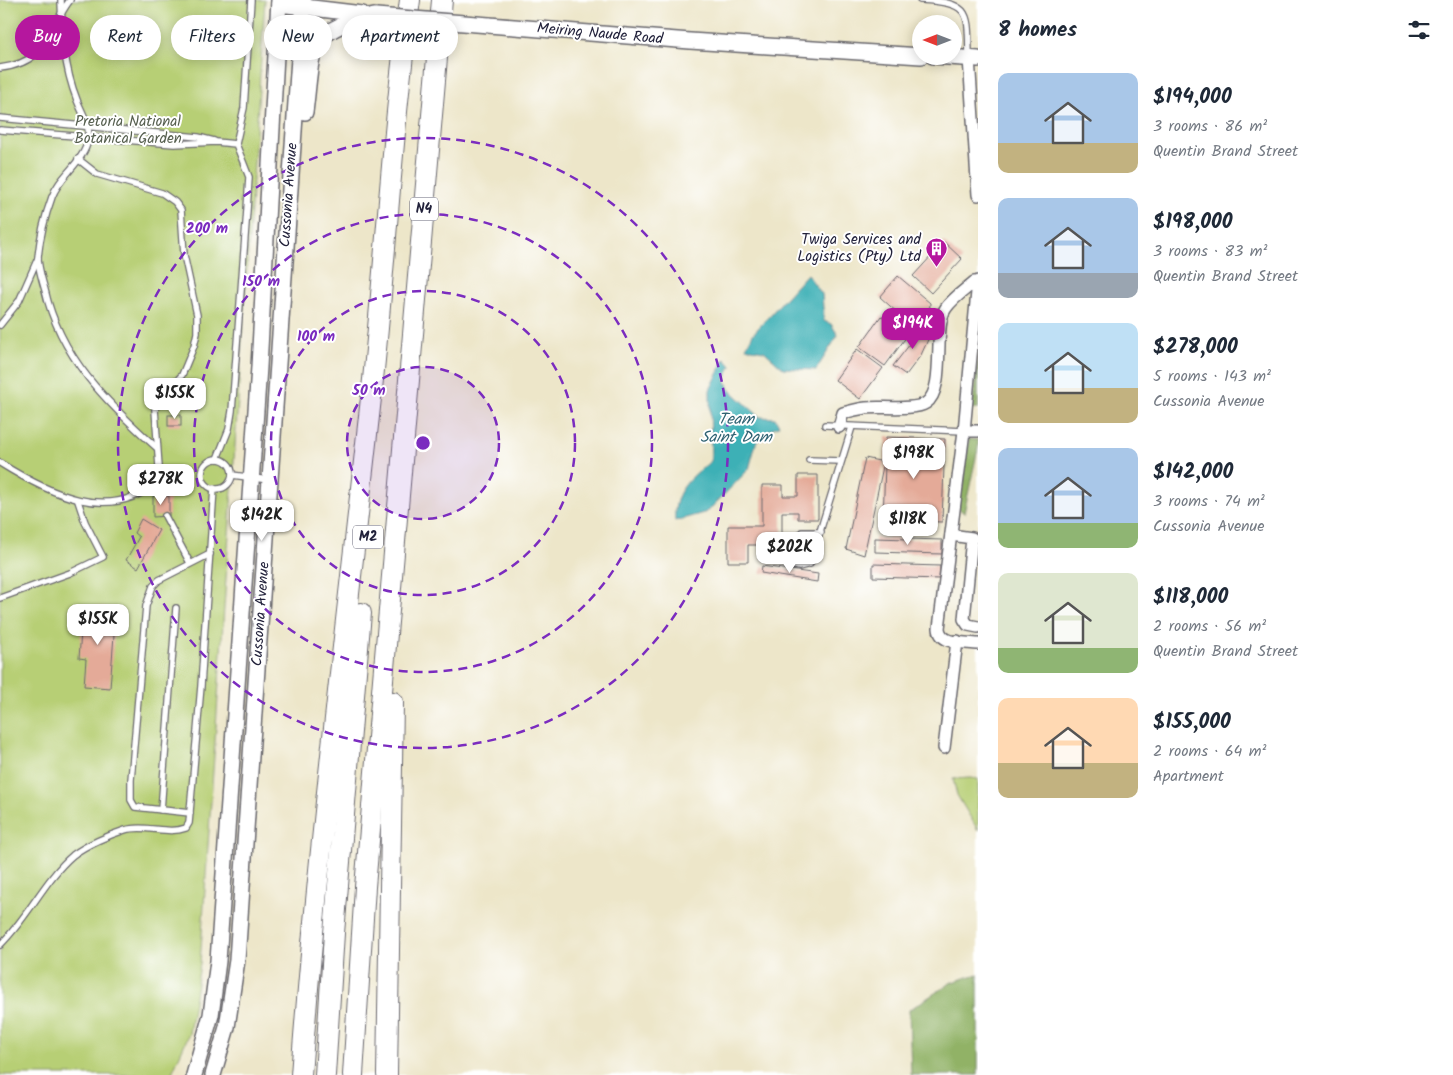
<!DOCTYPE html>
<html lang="en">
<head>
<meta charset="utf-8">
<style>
  :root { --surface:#fff; --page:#f2f2f3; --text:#1f2937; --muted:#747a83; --accent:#b5179e }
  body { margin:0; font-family:Kalam,sans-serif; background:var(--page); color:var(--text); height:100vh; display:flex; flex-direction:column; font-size:19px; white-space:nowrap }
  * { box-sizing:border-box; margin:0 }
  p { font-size:16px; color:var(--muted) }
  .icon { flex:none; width:28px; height:28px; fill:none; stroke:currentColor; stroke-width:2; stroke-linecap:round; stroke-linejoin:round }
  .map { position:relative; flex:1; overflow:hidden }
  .panel { display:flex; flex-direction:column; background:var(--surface); width:475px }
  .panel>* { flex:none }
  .hud { position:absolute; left:15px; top:15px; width:475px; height:45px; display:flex; gap:10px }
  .needle { width:32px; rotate:270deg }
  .tools { position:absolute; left:912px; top:15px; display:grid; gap:10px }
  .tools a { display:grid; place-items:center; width:50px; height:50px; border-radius:50%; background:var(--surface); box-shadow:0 2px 12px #0003; font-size:25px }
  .price { position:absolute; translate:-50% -42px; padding:0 11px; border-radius:10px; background:#fff; color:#222; font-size:16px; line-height:32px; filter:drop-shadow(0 1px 2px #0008) }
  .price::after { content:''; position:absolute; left:50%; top:30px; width:15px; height:11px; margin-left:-8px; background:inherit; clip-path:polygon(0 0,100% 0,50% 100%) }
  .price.selected { background:var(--accent); color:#fff }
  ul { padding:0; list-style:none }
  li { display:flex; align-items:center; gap:15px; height:125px; padding:0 20px }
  li span { display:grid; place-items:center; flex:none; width:140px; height:100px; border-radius:10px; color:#555 }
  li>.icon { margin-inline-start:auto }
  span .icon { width:60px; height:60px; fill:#fffc; stroke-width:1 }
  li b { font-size:21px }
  h2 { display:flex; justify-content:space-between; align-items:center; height:60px; padding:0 20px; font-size:21px }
  .tag { padding:0 18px; border-radius:22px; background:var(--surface); box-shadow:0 2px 12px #0003; font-size:18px; line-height:45px }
  .tag.selected { background:var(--accent); color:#fff }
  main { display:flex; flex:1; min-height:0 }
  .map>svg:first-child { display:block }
</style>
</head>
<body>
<main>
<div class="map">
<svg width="978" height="1075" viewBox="0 0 978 1075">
  <rect width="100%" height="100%" fill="#fff"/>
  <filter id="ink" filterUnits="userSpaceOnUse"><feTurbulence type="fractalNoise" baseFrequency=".02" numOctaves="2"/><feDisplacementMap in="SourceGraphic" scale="10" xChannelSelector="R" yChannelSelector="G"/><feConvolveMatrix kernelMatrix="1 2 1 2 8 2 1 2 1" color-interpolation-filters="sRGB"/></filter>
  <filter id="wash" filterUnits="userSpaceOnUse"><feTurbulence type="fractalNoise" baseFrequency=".0096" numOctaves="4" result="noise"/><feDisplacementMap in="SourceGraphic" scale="20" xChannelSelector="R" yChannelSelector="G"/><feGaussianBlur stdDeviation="1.12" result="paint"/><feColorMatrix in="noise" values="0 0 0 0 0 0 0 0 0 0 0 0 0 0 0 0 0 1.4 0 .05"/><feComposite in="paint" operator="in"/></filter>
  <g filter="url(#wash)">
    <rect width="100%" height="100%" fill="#ede6c9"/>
    <!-- green -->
    <g fill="#b7cf74" stroke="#6c7858">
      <path d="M 0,0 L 265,0 L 200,964 L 189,1034 L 171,1075 L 0,1075 Z"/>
      <path d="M 970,778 L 978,779 L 978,830 L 957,795 L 953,779 Z"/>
    </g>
    <!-- forest -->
    <g fill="#91b266" stroke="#5a6a50">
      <path d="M 978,357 L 978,409 L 972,409 Z"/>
      <path d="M 969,439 L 978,440 L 978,448 L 964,513 L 958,508 Z"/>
      <path d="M 978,974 L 978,1075 L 911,1075 L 909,1010 L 952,982 Z"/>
    </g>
    <!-- water -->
    <g fill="#3eb0b6" stroke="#306978">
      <path d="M 807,274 L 822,294 L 824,321 L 831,324 L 838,335 L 816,370 L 783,368 L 764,351 L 746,348 L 753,334 Z"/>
      <path d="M 725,359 L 731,366 L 725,379 L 729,389 L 760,417 L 775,418 L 779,425 L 764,433 L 756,443 L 749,469 L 707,512 L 675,521 C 673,491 689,479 711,461 L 710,390 Z"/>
    </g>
    <g id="blocks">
      <!-- building -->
      <g fill="#e4aa98">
        <path d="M 944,242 L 962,259 L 931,293 L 913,276 Z"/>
        <path d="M 898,276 L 930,303 L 929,317 L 924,317 L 909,323 L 880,297 Z"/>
        <path d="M 881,316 L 907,336 L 885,366 L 859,347 Z"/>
        <path d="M 923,324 L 931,333 L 921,355 L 906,375 L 893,366 L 917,335 L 912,332 L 915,326 Z"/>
        <path d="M 857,349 L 883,368 L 860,399 L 835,380 Z"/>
        <rect x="168" y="415" width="13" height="11"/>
        <path d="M 886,437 L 945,439 L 942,522 L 883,520 Z"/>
        <path d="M 865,458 L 884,462 L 864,555 L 846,549 Z"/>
        <path d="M 798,475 L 818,475 L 818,519 L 798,519 L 798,512 L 782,512 L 782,545 L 748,545 L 748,562 L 728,562 L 728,526 L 762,526 L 762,485 L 783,485 L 783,496 L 798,496 Z"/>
        <path d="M 153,496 L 169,496 L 169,516 L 153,517 Z"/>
        <path d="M 141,519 L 159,530 L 138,568 L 126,560 L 139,537 L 134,533 Z"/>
        <path d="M 875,538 L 942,540 L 942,554 L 875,552 Z"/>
        <path d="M 873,564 L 940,566 L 940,579 L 873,577 Z"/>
        <path d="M 762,566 L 818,574 L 817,582 L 761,573 Z"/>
        <path d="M 89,606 L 116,608 L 110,688 L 84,686 L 86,659 L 79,658 L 82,619 L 88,619 Z"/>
      </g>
    </g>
  </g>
  <g filter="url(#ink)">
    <use href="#blocks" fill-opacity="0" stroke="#69676d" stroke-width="1"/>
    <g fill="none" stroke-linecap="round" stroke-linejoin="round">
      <defs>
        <g id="lane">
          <path d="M 61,0 C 62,35 64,67 77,100 C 82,113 91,126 88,140 C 84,162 59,176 52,197 C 45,216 40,237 38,257 C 38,267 42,280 45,290 C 60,357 107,403 157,448"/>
          <path d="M 920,0 C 972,3 968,11 969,58"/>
          <path d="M 0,68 C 49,62 46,32 70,0"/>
          <path d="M 0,118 L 198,137 L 214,141"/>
          <path d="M 0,130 L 174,144 L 216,142 L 236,144 L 249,177 L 247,210 L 232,411 L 229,429 L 217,459"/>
          <path d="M 236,144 L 244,108 L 251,0"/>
          <path d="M 78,159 L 97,174 L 162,193 L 175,202 L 181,210 L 184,255 L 197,315 L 197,333 L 194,346 L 182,375 L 162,397 L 155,409 L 161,496"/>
          <path d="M 0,325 L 19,301 L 38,258"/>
          <path d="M 825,425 L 964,431"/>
          <circle cx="217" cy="474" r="15"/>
          <path d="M 809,460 L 840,461"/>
          <path d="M 0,463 C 48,493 110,525 160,480"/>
          <path d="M 232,475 L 269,480"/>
          <path d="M 165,516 L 190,563"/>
          <path d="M 802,532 L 821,532"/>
          <path d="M 787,564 L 799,567 L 810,564 L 852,427"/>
          <path d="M 0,598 L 70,573 L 103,557 L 85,522 L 78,501"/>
          <path d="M 161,810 L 176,608"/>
          <path d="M 190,813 L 135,807 L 131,800 L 131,780 L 146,606 L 153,586 L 159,580 L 210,554"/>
          <path d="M 0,945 C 28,918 44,880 73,855 C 86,845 109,835 125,830 C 145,824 167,835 186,828 L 189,823 L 201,686 L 214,488"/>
        </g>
        <g id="street">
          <path d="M 969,58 L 978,195"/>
          <path d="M 978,281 L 964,431 L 939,628 C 940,645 965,642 978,644"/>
          <path d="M 839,427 L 843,413 C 850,411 858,409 866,408 C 880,406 914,411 926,403 C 947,389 932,327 946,308 C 953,298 965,290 974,282"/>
          <path d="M 964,431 L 978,431"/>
          <path d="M 951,535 L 972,538 L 964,619 L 968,625 L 978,627"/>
          <path d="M 944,748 L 957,641"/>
        </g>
        <g id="secondary">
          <path d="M 279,4 L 362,14"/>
          <path d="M 489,25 L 690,41 L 921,56"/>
          <path d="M 933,56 L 978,59"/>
          <path d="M 305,112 C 313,51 304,30 374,16"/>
          <path d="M 194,1075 L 211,1015 L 218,961 L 259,367 L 279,0"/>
          <path d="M 213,1075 L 227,1027 L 237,960 L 303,0"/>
        </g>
        <g id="highway">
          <path d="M 301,1075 C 318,846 347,618 372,389 C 386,260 392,129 410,0"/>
          <path d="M 325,1075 L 334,933 L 361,613"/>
          <path d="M 353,1075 L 365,887 L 442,0"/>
          <path d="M 387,1075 L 393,702"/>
        </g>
      </defs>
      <!-- lane casing -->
      <use href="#lane" stroke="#69676d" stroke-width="8"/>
      <!-- street casing -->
      <use href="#street" stroke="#69676d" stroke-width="14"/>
      <!-- secondary casing -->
      <use href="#secondary" stroke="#69676d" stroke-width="18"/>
      <!-- highway casing -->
      <use href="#highway" stroke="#69676d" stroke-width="22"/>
      <!-- lane -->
      <use href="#lane" stroke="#fff" stroke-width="5.5"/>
      <!-- street -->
      <use href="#street" stroke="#fff" stroke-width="11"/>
      <!-- secondary -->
      <use href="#secondary" stroke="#fff" stroke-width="15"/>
      <!-- highway -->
      <use href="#highway" stroke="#fff" stroke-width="20"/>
      <defs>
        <path id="secondary-bridge" d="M 376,16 L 489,25"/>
      </defs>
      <!-- secondary-bridge casing -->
      <use href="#secondary-bridge" stroke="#69676d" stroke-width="18" stroke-linecap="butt"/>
      <!-- secondary-bridge -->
      <use href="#secondary-bridge" stroke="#fff" stroke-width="15"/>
    </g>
  </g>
  <!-- distance rings -->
  <circle cx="423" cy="443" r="76" fill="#7b2cbf" fill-opacity=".12"/>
  <g fill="none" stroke="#7b2cbf" stroke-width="2.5" stroke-dasharray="9 6">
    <circle cx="423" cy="443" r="76"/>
    <circle cx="423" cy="443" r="152"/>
    <circle cx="423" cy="443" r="229"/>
    <circle cx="423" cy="443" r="305"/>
  </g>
  <!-- icons -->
  <defs>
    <symbol id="building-pin" viewBox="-11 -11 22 30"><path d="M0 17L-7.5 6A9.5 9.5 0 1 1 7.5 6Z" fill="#b5179e" stroke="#fff"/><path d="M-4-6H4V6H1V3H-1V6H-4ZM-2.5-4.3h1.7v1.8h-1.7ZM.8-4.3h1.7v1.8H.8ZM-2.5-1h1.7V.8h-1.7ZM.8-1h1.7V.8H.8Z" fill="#fff"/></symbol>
  </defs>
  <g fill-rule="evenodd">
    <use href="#building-pin" x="924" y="236" width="25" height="34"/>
  </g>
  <g text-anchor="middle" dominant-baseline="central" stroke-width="4" stroke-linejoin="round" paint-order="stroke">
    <!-- shield labels -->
    <g fill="#fff" stroke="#646476" stroke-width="1">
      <rect x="410" y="197.5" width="28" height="23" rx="4"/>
      <rect x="353" y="525.5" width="30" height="23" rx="4"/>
    </g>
    <g font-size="14" font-weight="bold" fill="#22223b">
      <text x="424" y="209">N4</text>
      <text x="368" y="537">M2</text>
    </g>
    <!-- street labels -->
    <g font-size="15" fill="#22223b" stroke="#fff">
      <text transform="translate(600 34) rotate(5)">Meiring Naude Road</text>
      <text transform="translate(289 195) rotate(-86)">Cussonia Avenue</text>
      <text transform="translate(261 614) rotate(-86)">Cussonia Avenue</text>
    </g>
    <!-- park labels -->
    <g font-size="15" fill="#565f4f" stroke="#fff">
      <text x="128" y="122">Pretoria National<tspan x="128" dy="17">Botanical Garden</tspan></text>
    </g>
    <!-- poi labels -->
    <g font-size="15" fill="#22223b" stroke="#fff" text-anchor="end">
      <text x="921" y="240">Twiga Services and<tspan x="921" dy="17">Logistics (Pty) Ltd</tspan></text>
    </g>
    <!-- water labels -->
    <g font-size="16" font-style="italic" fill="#2f6272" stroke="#fff">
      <text x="736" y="419">Team<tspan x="736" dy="18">Saint Dam</tspan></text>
    </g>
  </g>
  <circle cx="423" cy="443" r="8" fill="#7b2cbf" stroke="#fff" stroke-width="2.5"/>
  <g font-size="15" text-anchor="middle" font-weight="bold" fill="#7b2cbf" stroke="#fff" stroke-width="4" stroke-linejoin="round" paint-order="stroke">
    <text x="207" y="233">200 m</text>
    <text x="261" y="286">150 m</text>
    <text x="316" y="341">100 m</text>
    <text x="369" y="395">50 m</text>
  </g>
</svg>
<div class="tools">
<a><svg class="needle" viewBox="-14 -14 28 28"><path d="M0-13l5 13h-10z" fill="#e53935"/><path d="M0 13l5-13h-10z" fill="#747a83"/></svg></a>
</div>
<b class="price selected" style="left:913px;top:350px">$194K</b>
<b class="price" style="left:175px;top:420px">$155K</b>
<b class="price" style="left:914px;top:480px">$198K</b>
<b class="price" style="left:161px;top:506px">$278K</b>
<b class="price" style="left:262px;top:542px">$142K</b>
<b class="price" style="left:908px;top:546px">$118K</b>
<b class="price" style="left:790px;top:574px">$202K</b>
<b class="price" style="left:98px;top:646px">$155K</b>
<div class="hud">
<a class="tag selected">Buy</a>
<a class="tag">Rent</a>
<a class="tag">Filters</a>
<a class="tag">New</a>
<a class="tag">Apartment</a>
</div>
</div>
<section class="panel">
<h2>8 homes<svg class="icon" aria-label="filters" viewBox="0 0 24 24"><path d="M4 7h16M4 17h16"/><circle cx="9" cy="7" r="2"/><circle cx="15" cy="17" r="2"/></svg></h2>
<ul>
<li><span style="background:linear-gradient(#a9c7e8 70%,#c2b280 0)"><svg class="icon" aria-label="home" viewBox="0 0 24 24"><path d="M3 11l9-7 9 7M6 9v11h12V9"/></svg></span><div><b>$194,000</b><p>3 rooms · 86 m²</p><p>Quentin Brand Street</p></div></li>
<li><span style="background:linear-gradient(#a9c7e8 75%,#9aa5b1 0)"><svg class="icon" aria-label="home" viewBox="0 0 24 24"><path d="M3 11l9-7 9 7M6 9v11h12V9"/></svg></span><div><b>$198,000</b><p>3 rooms · 83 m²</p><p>Quentin Brand Street</p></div></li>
<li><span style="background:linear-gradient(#bfe0f5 65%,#c2b280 0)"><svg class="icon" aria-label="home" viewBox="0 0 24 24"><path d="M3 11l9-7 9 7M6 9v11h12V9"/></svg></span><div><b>$278,000</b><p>5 rooms · 143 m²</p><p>Cussonia Avenue</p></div></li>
<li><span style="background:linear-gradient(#a9c7e8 75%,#8fb573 0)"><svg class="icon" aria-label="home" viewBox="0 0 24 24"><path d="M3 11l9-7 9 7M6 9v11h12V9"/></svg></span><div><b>$142,000</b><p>3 rooms · 74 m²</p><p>Cussonia Avenue</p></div></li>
<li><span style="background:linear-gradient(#dfe7d0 75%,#8fb573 0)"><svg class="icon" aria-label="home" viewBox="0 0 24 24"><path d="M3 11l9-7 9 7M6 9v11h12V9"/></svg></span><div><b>$118,000</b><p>2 rooms · 56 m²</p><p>Quentin Brand Street</p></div></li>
<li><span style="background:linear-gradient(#ffd9b3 65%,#c2b280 0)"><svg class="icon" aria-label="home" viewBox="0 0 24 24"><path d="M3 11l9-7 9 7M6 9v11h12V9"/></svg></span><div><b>$155,000</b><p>2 rooms · 64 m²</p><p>Apartment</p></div></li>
</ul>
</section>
</main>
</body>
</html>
